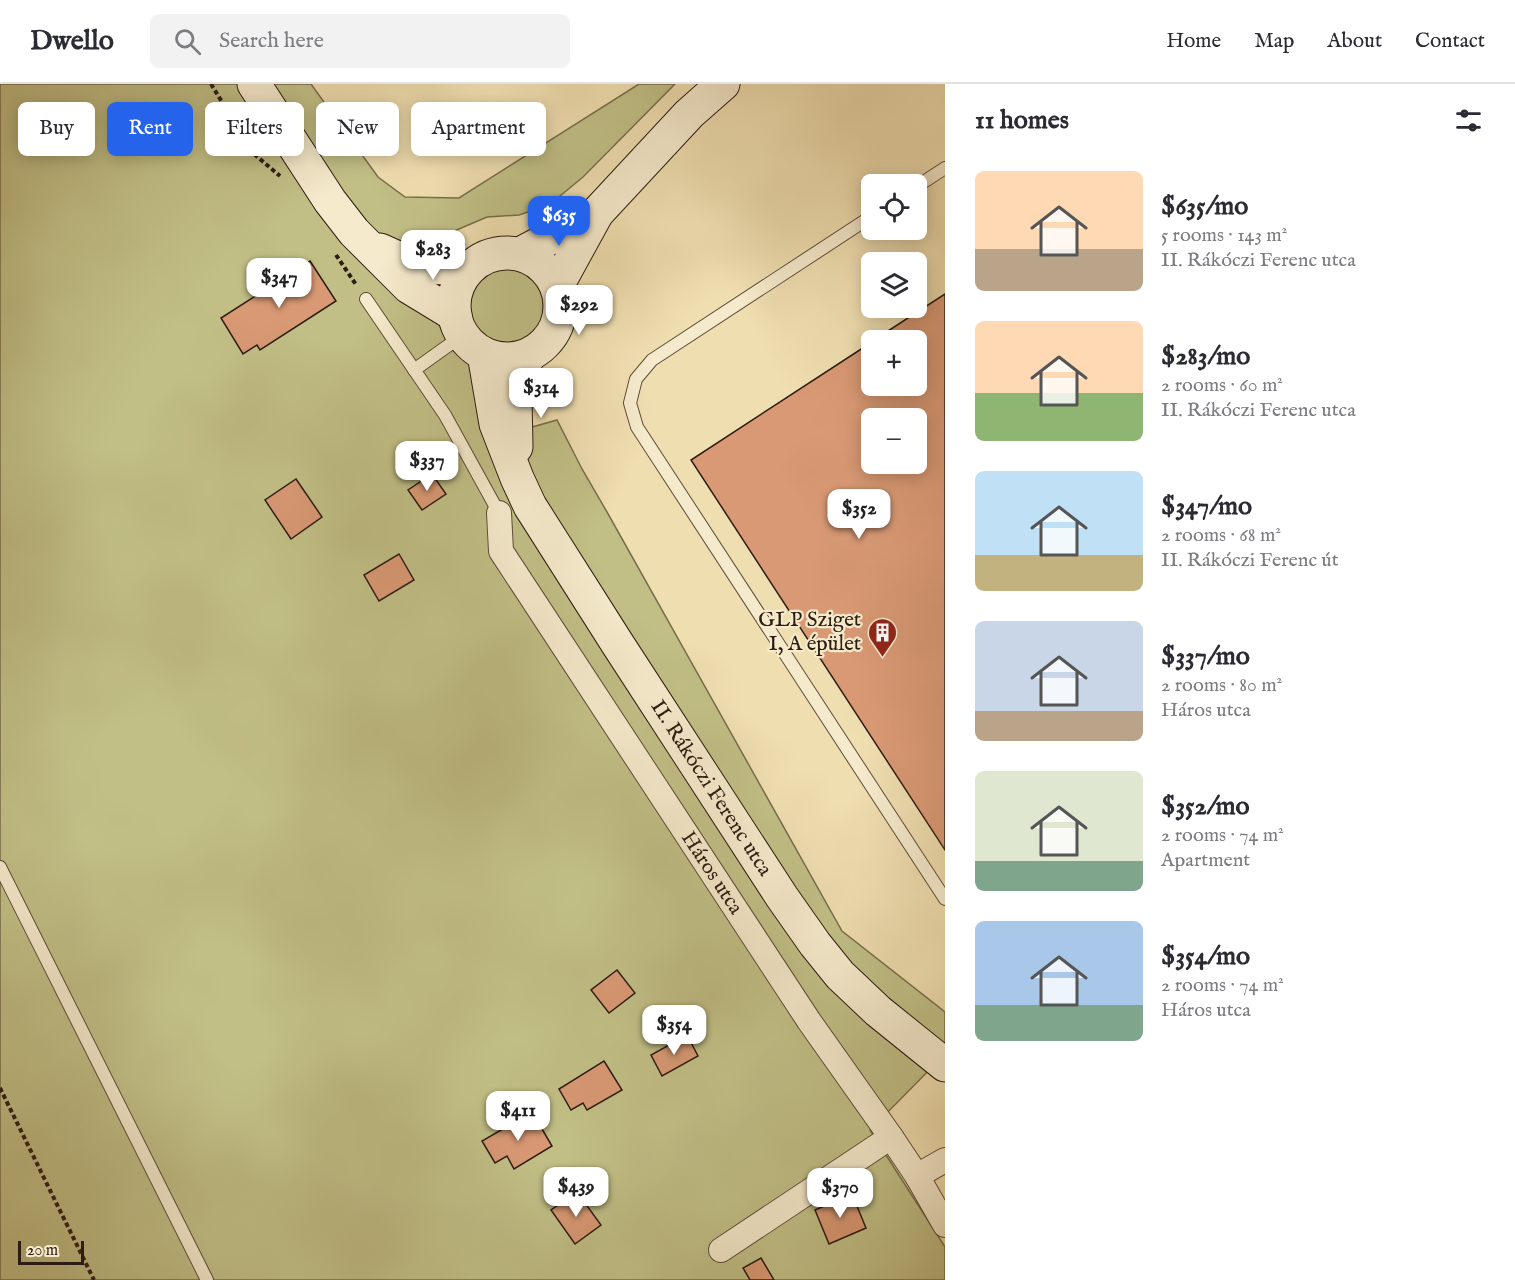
<!DOCTYPE html>
<html lang="en">
<head>
<meta charset="utf-8">
<style>
  :root { --surface:#fff; --page:#f2f2f3; --text:#2b2b33; --muted:#7c7c81; --line:#e1e1e2; --accent:#2563eb }
  body { margin:0; font-family:"IM FELL English",serif; background:var(--page); color:var(--text); height:100vh; display:flex; flex-direction:column; font-size:22px; white-space:nowrap }
  * { box-sizing:border-box; margin:0 }
  p { font-size:20px; color:var(--muted) }
  .icon { flex:none; width:33px; height:33px; fill:none; stroke:currentColor; stroke-width:2; stroke-linecap:round; stroke-linejoin:round }
  .map { position:relative; flex:1; overflow:hidden }
  .side { display:flex; flex-direction:column; background:var(--surface); width:570px }
  .side>* { flex:none }
  .guide { position:absolute; left:18px; top:18px; width:570px; height:54px; display:flex; gap:12px }
  .fabs { position:absolute; left:861px; top:90px; display:grid; gap:12px }
  .fabs a { display:grid; place-items:center; width:66px; height:66px; border-radius:9px; background:var(--surface); box-shadow:0 3px 15px #0003; font-size:30px }
  .scale { position:absolute; left:18px; bottom:15px; width:66px; box-sizing:border-box; padding-left:6px; border:3px solid #2d1c11; border-top:0; font-size:16px; line-height:21px; white-space:nowrap; color:#2d1c11; -webkit-text-stroke:4px #f5eacc; paint-order:stroke }
  .price { position:absolute; translate:-50% -51px; padding:0 14px; border-radius:12px; background:#fff; color:#222; font-size:20px; line-height:39px; filter:drop-shadow(0 2px 3px #0008) }
  .price::after { content:''; position:absolute; left:50%; top:36px; width:18px; height:14px; margin-left:-9px; background:inherit; clip-path:polygon(0 0,100% 0,50% 100%) }
  .price.on { background:var(--accent); color:#fff }
  ul { padding:0; list-style:none }
  li { display:flex; align-items:center; gap:18px; height:150px; padding:0 30px }
  li span { display:grid; place-items:center; flex:none; width:168px; height:120px; border-radius:9px; color:#555 }
  li>.icon { margin-inline-start:auto }
  span .icon { width:72px; height:72px; fill:#fffc; stroke-width:1 }
  li b { font-size:26px }
  h2 { display:flex; justify-content:space-between; align-items:center; height:72px; padding:0 30px; font-size:26px }
  .pill { padding:0 21px; border-radius:9px; background:var(--surface); box-shadow:0 3px 15px #0003; font-size:21px; line-height:54px }
  .pill.on { background:var(--accent); color:#fff }
  header { display:flex; align-items:center; gap:36px; box-sizing:border-box; height:84px; padding:0 30px; background:var(--surface); border-bottom:2px solid var(--line) }
  header strong { font-size:28px }
  nav { display:flex; gap:33px; margin-inline-start:auto; font-size:21px }
  .search { width:420px; height:54px; background:var(--page); display:flex; align-items:center; gap:15px; box-sizing:border-box; padding:0 21px; border-radius:9px; color:var(--muted); font-size:22px }
  main { display:flex; flex:1; min-height:0 }
  .map>svg:first-child { display:block }
</style>
</head>
<body>
<header>
<strong>Dwello</strong>
<div class="search"><svg class="icon" aria-label="search" viewBox="0 0 24 24"><circle cx="10" cy="10" r="6"/><path d="M15 15l6 6"/></svg>Search here</div>
<nav><a>Home</a><a>Map</a><a>About</a><a>Contact</a></nav>
</header>
<main>
<div class="map">
<svg width="945" height="1196" viewBox="0 0 945 1196">
  <rect width="100%" height="100%" fill="#efdeb0"/>
  <filter id="stains"><feTurbulence type="fractalNoise" baseFrequency=".00333" numOctaves="4"/><feColorMatrix values="0 0 0 0 .2 0 0 0 0 .09 0 0 0 0 .02 0 0 0 .5 -.17"/></filter>
  <radialGradient id="worn" r=".72"><stop offset=".6" stop-color="#630" stop-opacity="0"/><stop offset="1" stop-color="#630" stop-opacity=".3"/></radialGradient>
  <!-- green -->
  <g fill="#c1bf86" stroke="#776e4c" stroke-width="1.5">
    <path d="M 0,0 L 311,0 L 378,93 L 405,113 L 459,114 L 639,0 L 675,0 L 583,93 L 549,121 L 519,131 L 487,133 L 445,151 L 433,152 L 410,148 L 392,192 L 441,223 L 480,283 L 490,355 L 557,336 L 582,385 L 607,428 L 842,847 L 945,928 L 945,970 L 870,1046 L 945,1163 L 945,1196 L 0,1196 Z"/>
    <circle cx="506" cy="223" r="38"/>
  </g>
  <!-- building -->
  <g fill="#d89974" stroke="#2d1c11" stroke-width="1.5" fill-rule="evenodd">
    <path d="M 310,177 L 336,217 L 260,266 L 257,261 L 243,270 L 221,234 Z"/>
    <path d="M 945,210 L 945,766 L 691,376 L 872,258 L 872,302 L 916,302 L 916,256 L 874,256 ZM 872,334 L 916,334 L 916,380 L 872,380 Z"/>
    <path d="M 432,390 L 446,410 L 422,426 L 408,406 Z"/>
    <path d="M 296,395 L 322,433 L 291,455 L 265,416 Z"/>
    <path d="M 399,470 L 414,496 L 379,517 L 364,491 Z"/>
    <path d="M 617,886 L 635,909 L 609,929 L 591,906 Z"/>
    <path d="M 687,951 L 698,972 L 662,992 L 651,971 Z"/>
    <path d="M 604,977 L 622,1006 L 587,1026 L 583,1019 L 571,1026 L 559,1005 Z"/>
    <path d="M 532,1028 L 552,1062 L 514,1085 L 507,1072 L 495,1079 L 482,1057 Z"/>
    <path d="M 577,1108 L 601,1141 L 575,1160 L 551,1126 Z"/>
    <path d="M 852,1110 L 866,1144 L 829,1160 L 815,1126 Z"/>
    <path d="M 761,1174 L 774,1196 L 750,1196 L 743,1184 Z"/>
  </g>
  <g fill="none" stroke-linecap="round" stroke-linejoin="round">
    <defs>
      <g id="service">
        <path d="M 916,103 L 945,84"/>
        <path d="M 872,132 L 652,276 L 636,295 L 630,319 L 637,343 L 945,815"/>
        <path d="M 366,215 L 445,331 L 499,429"/>
        <path d="M 414,286 L 463,251"/>
        <path d="M 0,783 L 207,1196"/>
      </g>
      <g id="minor">
        <path id="s1" d="M 499,429 L 501,467 L 809,937 L 891,1053 L 917,1092 L 945,1141"/>
        <path d="M 917,1092 L 945,1076"/>
        <path d="M 721,1166 L 891,1053"/>
      </g>
      <g id="secondary">
        <path d="M 254,0 L 330,117 L 354,148 L 409,203 L 455,231"/>
        <path d="M 380,166 L 420,184 L 470,183"/>
        <circle cx="507" cy="222" r="53"/>
        <path d="M 520,170 L 597,129"/>
        <path d="M 557,202 L 597,129 L 689,30 L 723,0"/>
        <path id="s2" d="M 484,270 L 496,340 L 517,394 L 530,422 L 617,559 L 782,813 L 815,860 L 840,891 L 878,927 L 945,981"/>
        <path d="M 516,363 L 515,312 L 528,271"/>
      </g>
    </defs>
    <!-- service casing -->
    <use href="#service" stroke="#5e4c39" stroke-width="14"/>
    <!-- minor casing -->
    <use href="#minor" stroke="#5e4c39" stroke-width="26"/>
    <!-- secondary casing -->
    <use href="#secondary" stroke="#2d1c11" stroke-width="35"/>
    <!-- path -->
    <g stroke="#2d1c11" stroke-width="4" stroke-dasharray="4.5 3" stroke-linecap="butt">
      <path d="M 211,0 L 254,70 L 280,92"/>
      <path d="M 336,171 L 357,202"/>
      <path d="M 0,1004 L 94,1196"/>
    </g>
    <!-- service -->
    <use href="#service" stroke="#f5eacc" stroke-width="12"/>
    <!-- minor -->
    <use href="#minor" stroke="#f5eacc" stroke-width="24"/>
    <!-- secondary -->
    <use href="#secondary" stroke="#f5eacc" stroke-width="33"/>
  </g>
  <!-- icons -->
  <defs>
    <symbol id="building-pin" viewBox="-11 -11 22 30"><path d="M0 17L-7.5 6A9.5 9.5 0 1 1 7.5 6Z" fill="#8f2418" stroke="#f5eacc"/><path d="M-4-6H4V6H1V3H-1V6H-4ZM-2.5-4.3h1.7v1.8h-1.7ZM.8-4.3h1.7v1.8H.8ZM-2.5-1h1.7V.8h-1.7ZM.8-1h1.7V.8H.8Z" fill="#fff"/></symbol>
  </defs>
  <g fill-rule="evenodd">
    <use href="#building-pin" x="866" y="532" width="33" height="45"/>
  </g>
  <g text-anchor="middle" dominant-baseline="central" stroke-width="4.5" stroke-linejoin="round" paint-order="stroke">
    <!-- poi labels -->
    <g font-size="21" fill="#2d1c11" stroke="#f5eacc" text-anchor="end">
      <text x="861" y="536">GLP Sziget<tspan x="861" dy="24">I, A épület</tspan></text>
    </g>
    <!-- street labels -->
    <g font-size="21" fill="#2d1c11" stroke="#f5eacc">
      <text stroke="none"><textPath href="#s2" startOffset="495">II. Rákóczi Ferenc utca</textPath></text>
      <text stroke="none"><textPath href="#s1" startOffset="423">Háros utca</textPath></text>
    </g>
  </g>
  <rect width="100%" height="100%" filter="url(#stains)"/>
  <rect width="100%" height="100%" fill="url(#worn)"/>
</svg>
<div class="fabs">
<a><svg class="icon" aria-label="locate" viewBox="0 0 24 24"><circle cx="12" cy="12" r="6"/><path d="M12 2v4M12 18v4M2 12h4M18 12h4"/></svg></a>
<a><svg class="icon" aria-label="layers" viewBox="0 0 24 24"><path d="M12 4l9 5-9 5-9-5zM3 14l9 5 9-5"/></svg></a>
<a>+</a>
<a>−</a>
</div>
<div class="scale">20 m</div>
<b class="price on" style="left:559px;top:163px">$635</b>
<b class="price" style="left:433px;top:197px">$283</b>
<b class="price" style="left:279px;top:225px">$347</b>
<b class="price" style="left:579px;top:252px">$292</b>
<b class="price" style="left:541px;top:335px">$314</b>
<b class="price" style="left:427px;top:408px">$337</b>
<b class="price" style="left:859px;top:456px">$352</b>
<b class="price" style="left:674px;top:972px">$354</b>
<b class="price" style="left:518px;top:1058px">$411</b>
<b class="price" style="left:576px;top:1134px">$439</b>
<b class="price" style="left:840px;top:1135px">$370</b>
<div class="guide">
<a class="pill">Buy</a>
<a class="pill on">Rent</a>
<a class="pill">Filters</a>
<a class="pill">New</a>
<a class="pill">Apartment</a>
</div>
</div>
<section class="side">
<h2>11 homes<svg class="icon" aria-label="filters" viewBox="0 0 24 24"><path d="M4 7h16M4 17h16"/><circle cx="9" cy="7" r="2"/><circle cx="15" cy="17" r="2"/></svg></h2>
<ul>
<li><span style="background:linear-gradient(#ffd9b3 65%,#b9a48a 0)"><svg class="icon" aria-label="home" viewBox="0 0 24 24"><path d="M3 11l9-7 9 7M6 9v11h12V9"/></svg></span><div><b>$635/mo</b><p>5 rooms · 143 m²</p><p>II. Rákóczi Ferenc utca</p></div></li>
<li><span style="background:linear-gradient(#ffd9b3 60%,#8fb573 0)"><svg class="icon" aria-label="home" viewBox="0 0 24 24"><path d="M3 11l9-7 9 7M6 9v11h12V9"/></svg></span><div><b>$283/mo</b><p>2 rooms · 60 m²</p><p>II. Rákóczi Ferenc utca</p></div></li>
<li><span style="background:linear-gradient(#bfe0f5 70%,#c2b280 0)"><svg class="icon" aria-label="home" viewBox="0 0 24 24"><path d="M3 11l9-7 9 7M6 9v11h12V9"/></svg></span><div><b>$347/mo</b><p>2 rooms · 68 m²</p><p>II. Rákóczi Ferenc út</p></div></li>
<li><span style="background:linear-gradient(#c9d6e8 75%,#b9a48a 0)"><svg class="icon" aria-label="home" viewBox="0 0 24 24"><path d="M3 11l9-7 9 7M6 9v11h12V9"/></svg></span><div><b>$337/mo</b><p>2 rooms · 80 m²</p><p>Háros utca</p></div></li>
<li><span style="background:linear-gradient(#dfe7d0 75%,#7fa58c 0)"><svg class="icon" aria-label="home" viewBox="0 0 24 24"><path d="M3 11l9-7 9 7M6 9v11h12V9"/></svg></span><div><b>$352/mo</b><p>2 rooms · 74 m²</p><p>Apartment</p></div></li>
<li><span style="background:linear-gradient(#a9c7e8 70%,#7fa58c 0)"><svg class="icon" aria-label="home" viewBox="0 0 24 24"><path d="M3 11l9-7 9 7M6 9v11h12V9"/></svg></span><div><b>$354/mo</b><p>2 rooms · 74 m²</p><p>Háros utca</p></div></li>
</ul>
</section>
</main>
</body>
</html>
